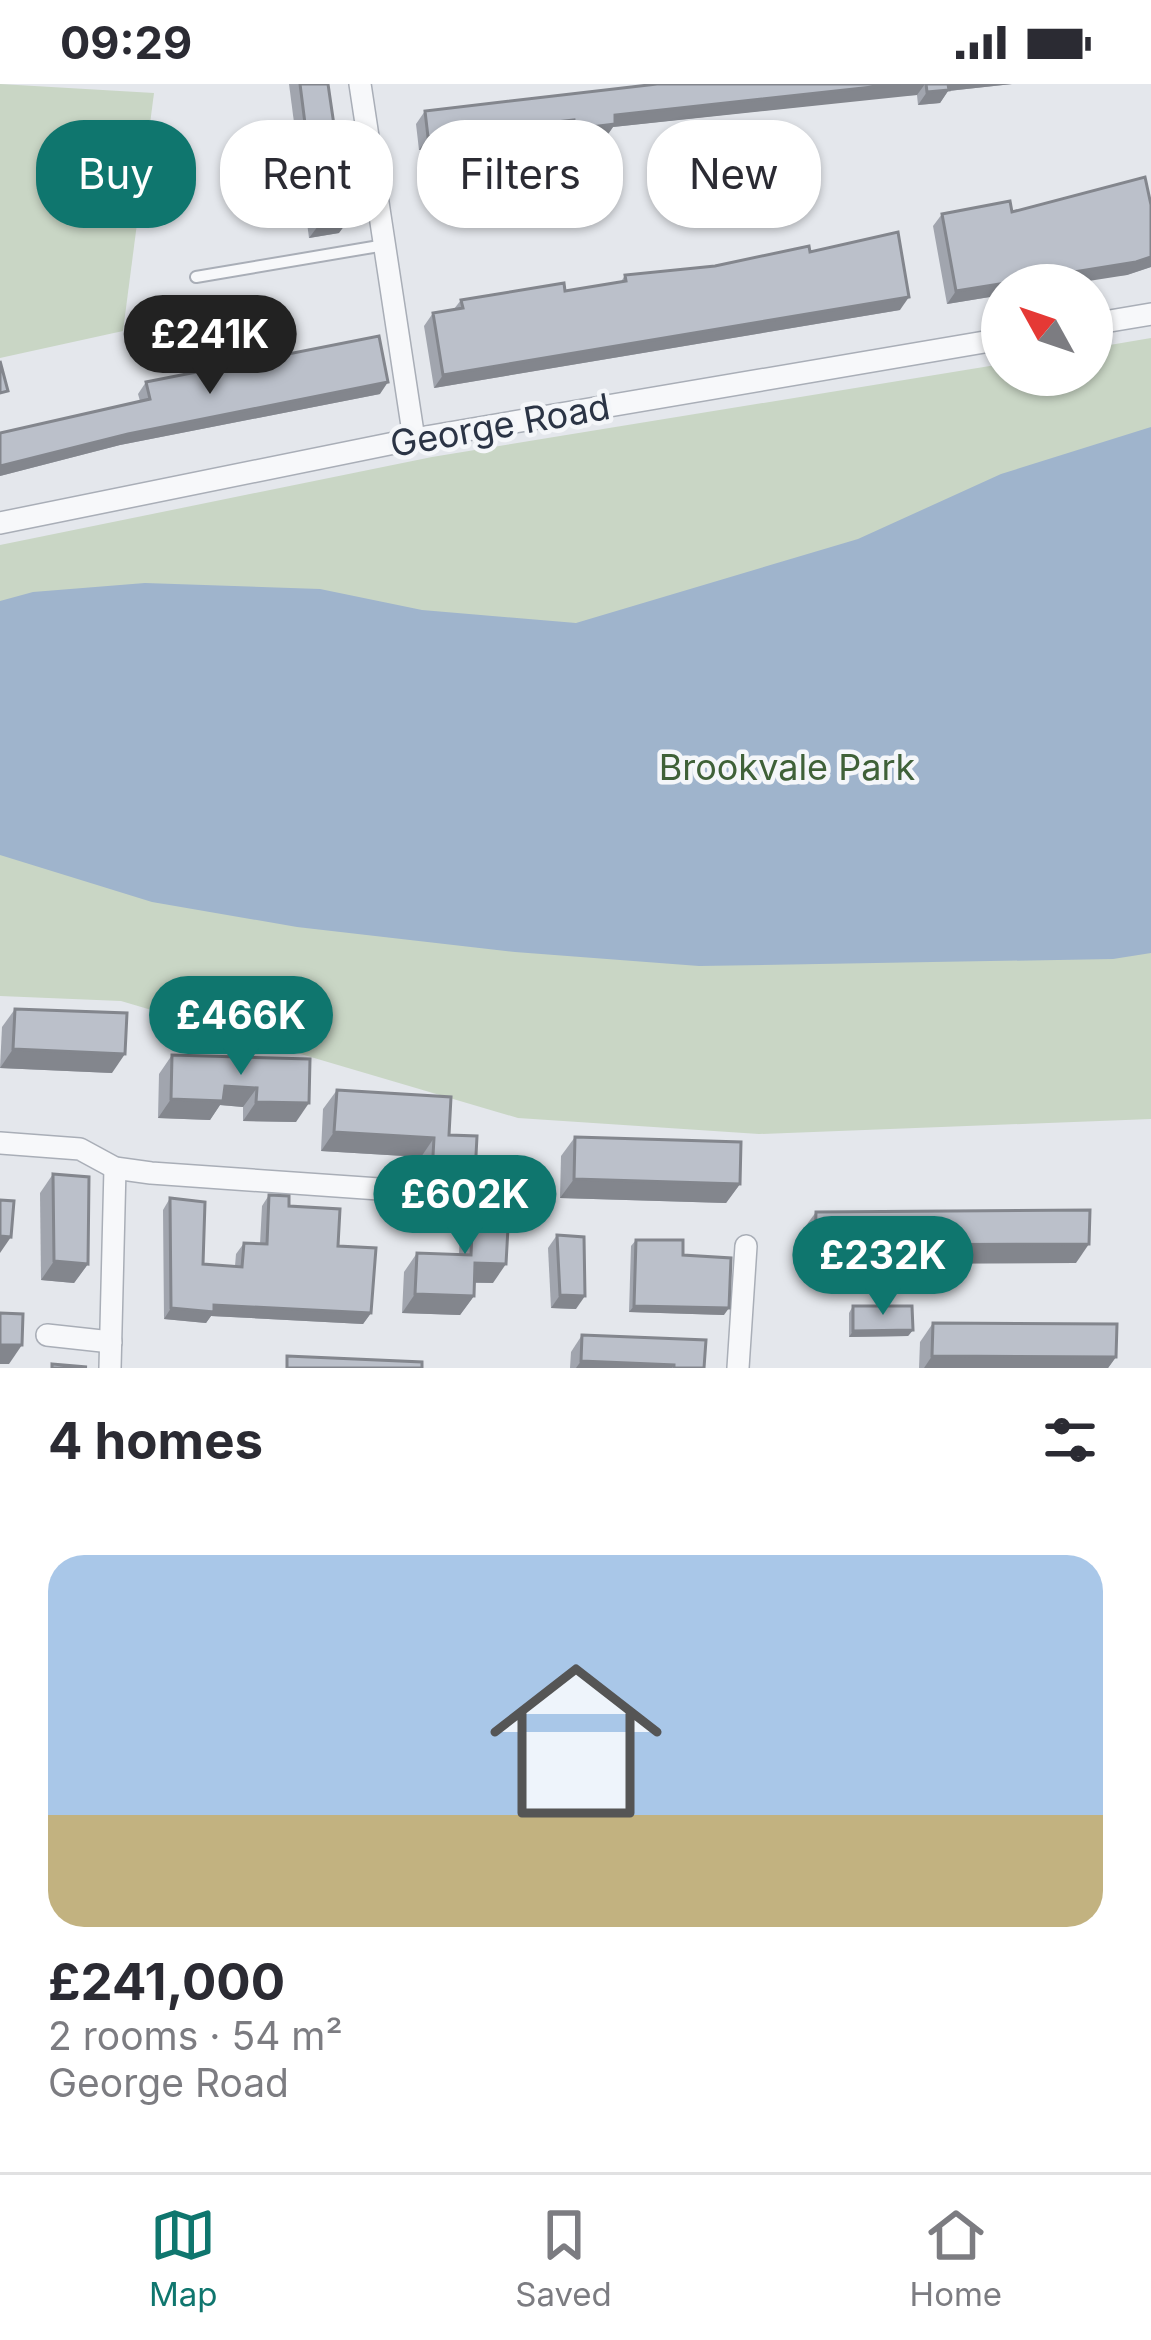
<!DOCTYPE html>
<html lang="en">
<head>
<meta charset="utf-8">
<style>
  :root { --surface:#fff; --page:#f2f2f3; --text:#2b2b33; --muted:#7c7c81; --line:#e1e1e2; --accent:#0f766e }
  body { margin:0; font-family:Inter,sans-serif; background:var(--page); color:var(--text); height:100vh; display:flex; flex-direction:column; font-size:45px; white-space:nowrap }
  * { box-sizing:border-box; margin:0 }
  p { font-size:39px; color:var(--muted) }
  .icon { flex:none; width:66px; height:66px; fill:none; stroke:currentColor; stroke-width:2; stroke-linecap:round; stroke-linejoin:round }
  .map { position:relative; height:1284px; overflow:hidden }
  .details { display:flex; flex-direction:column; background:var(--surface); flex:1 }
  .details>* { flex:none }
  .banner { position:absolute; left:36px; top:36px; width:1080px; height:108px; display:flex; gap:24px }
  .needle { width:78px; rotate:310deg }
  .buttons { position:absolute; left:981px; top:180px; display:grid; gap:24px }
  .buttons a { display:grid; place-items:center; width:132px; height:132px; border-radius:50%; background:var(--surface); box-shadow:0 3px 9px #0004; font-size:60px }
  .price { position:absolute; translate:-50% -102px; padding:0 27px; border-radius:42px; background:var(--accent); color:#fff; font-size:39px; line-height:78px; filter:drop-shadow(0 3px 6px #0008) }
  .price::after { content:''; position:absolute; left:50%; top:72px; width:36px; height:27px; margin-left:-18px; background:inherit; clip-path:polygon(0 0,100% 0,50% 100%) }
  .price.active { background:#222; color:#fff }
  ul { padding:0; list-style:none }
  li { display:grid; align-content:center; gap:24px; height:636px; padding:0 48px }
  li span { display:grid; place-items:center; height:372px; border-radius:36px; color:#555 }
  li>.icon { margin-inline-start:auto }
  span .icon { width:216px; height:216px; fill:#fffc; stroke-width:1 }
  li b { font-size:51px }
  h2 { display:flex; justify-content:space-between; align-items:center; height:144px; padding:0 48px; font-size:51px }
  .chip { padding:0 42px; border-radius:48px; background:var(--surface); box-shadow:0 3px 9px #0004; font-size:42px; line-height:108px }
  .chip.active { background:var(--accent); color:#fff }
  .status { display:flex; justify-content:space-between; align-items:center; height:84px; padding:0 60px; background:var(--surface); direction:ltr }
  .status svg { height:33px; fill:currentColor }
  .tabs { display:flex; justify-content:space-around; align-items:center; height:168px; border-top:3px solid var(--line); background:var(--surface); font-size:33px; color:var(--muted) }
  .tabs a { display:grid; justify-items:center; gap:6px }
  .tabs .active { color:var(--accent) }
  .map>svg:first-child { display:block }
</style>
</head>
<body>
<div class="status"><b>09:29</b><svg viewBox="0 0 49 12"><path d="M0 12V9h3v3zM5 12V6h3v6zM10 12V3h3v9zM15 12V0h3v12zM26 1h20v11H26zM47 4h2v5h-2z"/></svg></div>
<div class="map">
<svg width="1151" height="1284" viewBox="0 0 1151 1284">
  <rect width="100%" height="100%" fill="#e4e7ec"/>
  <!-- green -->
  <g fill="#c9d6c5">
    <path d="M 0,0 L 154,9 L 123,247 L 0,274 Z"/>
    <path d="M 1151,254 L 1151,1035 L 759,1050 L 518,1034 L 121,917 L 0,912 L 0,461 L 432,373 L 1002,280 L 1002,291 L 1092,291 L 1092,264 Z"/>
  </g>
  <!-- water -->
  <path fill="#9fb4cc" d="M 1151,343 L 1151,869 L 1113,875 L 699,882 L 515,868 L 297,843 L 152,818 L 0,771 L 0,517 L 33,508 L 145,499 L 320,505 L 422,526 L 576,539 L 858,455 L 1001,390 Z"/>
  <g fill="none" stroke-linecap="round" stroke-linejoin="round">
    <defs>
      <path id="service" d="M 196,193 L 385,161"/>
      <g id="minor">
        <path d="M 360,0 L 414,355"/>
        <path d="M 1092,240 L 1151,230"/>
        <path d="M 0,439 L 414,355 L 1002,255"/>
        <path d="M 0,1059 L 80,1065 L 115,1084 L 151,1089 L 379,1105"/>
        <path d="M 47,1251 L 111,1258"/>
        <path d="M 110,1284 L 115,1084"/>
        <path d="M 738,1284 L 746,1162"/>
      </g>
    </defs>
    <!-- service casing -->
    <use href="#service" stroke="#a9aeb7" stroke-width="14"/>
    <!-- minor casing -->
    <use href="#minor" stroke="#a9aeb7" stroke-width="24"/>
    <!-- service -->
    <use href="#service" stroke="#f7f8fa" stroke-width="10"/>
    <!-- minor -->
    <use href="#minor" stroke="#f7f8fa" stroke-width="21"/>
  </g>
  <!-- wall -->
  <g fill="#a1a5ae">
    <path d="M 289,0 L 328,0 L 339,149 L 309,154 Z"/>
    <path d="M 657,0 L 1012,0 L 948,7 L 940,19 L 918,21 L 917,11 L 897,12 L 613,43 L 606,53 L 566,57 L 565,49 L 419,66 L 416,40 L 425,27 Z"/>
    <path d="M 1151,121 L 1151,183 L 1127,191 L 1002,201 L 1002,211 L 947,220 L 933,142 L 942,130 L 1012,128 Z"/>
    <path d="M 810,168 L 900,226 L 434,304 L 424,242 L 433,229 L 454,225 L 461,216 L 565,207 L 621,198 L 625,191 L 715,182 Z"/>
    <path d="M 146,298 L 380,310 L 120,361 L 0,392 L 0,349 L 140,317 L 138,310 Z"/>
    <path d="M 15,925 L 112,989 L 0,984 L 2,943 Z"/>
    <path d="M 172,971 L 310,975 L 296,1038 L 243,1037 L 243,1023 L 220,1021 L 210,1036 L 158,1034 L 159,990 Z"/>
    <path d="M 337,1006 L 449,1051 L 474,1110 L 461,1129 L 418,1126 L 421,1073 L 321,1067 L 323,1025 Z"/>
    <path d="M 575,1053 L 740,1100 L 726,1119 L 560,1114 L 561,1072 Z"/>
    <path d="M 53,1090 L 88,1180 L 74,1199 L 41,1196 L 40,1109 Z"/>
    <path d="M 269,1111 L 289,1122 L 338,1162 L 371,1229 L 363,1240 L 211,1232 L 206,1239 L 164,1235 L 163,1126 L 170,1114 L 203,1180 L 235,1182 L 236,1170 L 244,1159 L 260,1160 L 262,1122 Z"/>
    <path d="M 473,1124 L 493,1199 L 474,1199 L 474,1212 L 460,1231 L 402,1229 L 404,1188 L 417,1169 L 459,1171 L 460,1143 Z"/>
    <path d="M 816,1128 L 1076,1179 L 802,1180 L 802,1147 Z"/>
    <path d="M 557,1151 L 576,1225 L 551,1224 L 548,1164 Z"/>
    <path d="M 636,1156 L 683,1171 L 724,1231 L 629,1228 L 631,1162 Z"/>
    <path d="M 853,1222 L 913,1246 L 908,1252 L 849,1253 L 849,1229 Z"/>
    <path d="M 933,1239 L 1116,1273 L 1108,1284 L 919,1284 L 920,1258 Z"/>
    <path d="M 582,1251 L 704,1284 L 570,1284 L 571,1268 Z"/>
  </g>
  <!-- shaded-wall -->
  <g fill="#83868d">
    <path d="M 900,0 L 925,0 L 917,11 L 613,43 L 606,53 L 566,57 L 575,45 L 615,31 Z"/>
    <path d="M 945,0 L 1012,0 L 948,7 L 940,19 L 918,21 L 927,8 Z"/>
    <path d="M 574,36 L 565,49 L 419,66 L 428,53 Z"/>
    <path d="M 348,137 L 339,149 L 309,154 L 318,142 Z"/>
    <path d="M 1151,173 L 1151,183 L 1127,191 L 1063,201 L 1002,201 L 1002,211 L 947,220 L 956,207 Z"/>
    <path d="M 909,213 L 900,226 L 434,304 L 443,291 Z"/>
    <path d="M 388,298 L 380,310 L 120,361 L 0,392 L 0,382 L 128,350 Z"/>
    <path d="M 13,965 L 125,970 L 112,989 L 0,984 Z"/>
    <path d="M 225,1002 L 257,1004 L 243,1023 L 220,1021 L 210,1036 L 158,1034 L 171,1015 Z"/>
    <path d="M 256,1018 L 309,1019 L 296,1038 L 243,1037 Z"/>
    <path d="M 334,1048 L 434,1054 L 421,1073 L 321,1067 Z"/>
    <path d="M 574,1095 L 740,1100 L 726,1119 L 560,1114 Z"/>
    <path d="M 431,1107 L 474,1110 L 461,1129 L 418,1126 Z"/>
    <path d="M 0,1152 L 11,1153 L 0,1169 Z"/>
    <path d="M 1089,1160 L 1076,1179 L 802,1180 L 815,1161 Z"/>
    <path d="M 54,1177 L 88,1180 L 74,1199 L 41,1196 Z"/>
    <path d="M 475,1179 L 506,1180 L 493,1199 L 462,1198 Z"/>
    <path d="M 415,1210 L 474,1212 L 460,1231 L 402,1229 Z"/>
    <path d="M 560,1211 L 585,1212 L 576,1225 L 551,1224 Z"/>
    <path d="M 214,1221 L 371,1229 L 363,1240 L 211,1232 L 206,1239 L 164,1235 L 171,1224 Z"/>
    <path d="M 634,1222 L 729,1224 L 724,1231 L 629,1228 Z"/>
    <path d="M 913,1246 L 908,1252 L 849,1253 L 853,1247 Z"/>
    <path d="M 0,1261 L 22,1261 L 9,1280 L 0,1280 Z"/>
    <path d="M 932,1272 L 1116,1273 L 1108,1284 L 924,1284 Z"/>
    <path d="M 581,1277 L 674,1281 L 672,1284 L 576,1284 Z"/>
  </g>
  <!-- building -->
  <g fill="#bbc0ca" stroke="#83868d" stroke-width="3">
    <path d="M 300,0 L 328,0 L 348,137 L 318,142 Z"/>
    <path d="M 657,0 L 900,0 L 615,31 L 615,40 L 575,45 L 574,36 L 428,53 L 425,27 Z"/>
    <path d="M 926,0 L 948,0 L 949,6 L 927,8 Z"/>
    <path d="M 1145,93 L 1151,121 L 1151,173 L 1136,178 L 956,207 L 942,130 L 1010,117 L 1012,128 Z"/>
    <path d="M 898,148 L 909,213 L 443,291 L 433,229 L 463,224 L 461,216 L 564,199 L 565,207 L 626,197 L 625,191 L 715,182 L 809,162 L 810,168 Z"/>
    <path d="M 379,252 L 388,298 L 128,350 L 0,382 L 0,349 L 150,315 L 146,298 Z"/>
    <path d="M 0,277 L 8,307 L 0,309 Z"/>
    <path d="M 15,925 L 127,929 L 125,970 L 13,965 Z"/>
    <path d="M 172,971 L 310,975 L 309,1019 L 256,1018 L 257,1004 L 225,1002 L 223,1017 L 171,1015 Z"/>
    <path d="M 337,1006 L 451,1013 L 449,1051 L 477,1052 L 474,1110 L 431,1107 L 434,1054 L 334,1048 Z"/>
    <path d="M 575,1053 L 741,1058 L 740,1100 L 574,1095 Z"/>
    <path d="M 53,1090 L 89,1093 L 88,1180 L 54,1177 Z"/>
    <path d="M 269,1111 L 289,1112 L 289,1122 L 340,1125 L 338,1162 L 376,1164 L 371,1229 L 214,1221 L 214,1228 L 171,1224 L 170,1114 L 205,1118 L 203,1180 L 242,1183 L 244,1159 L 267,1160 Z"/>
    <path d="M 0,1116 L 14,1117 L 11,1153 L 0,1152 Z"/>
    <path d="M 473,1124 L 509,1125 L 506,1180 L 475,1179 L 474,1212 L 415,1210 L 417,1169 L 471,1171 Z"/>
    <path d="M 1090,1126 L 1089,1160 L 815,1161 L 816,1128 Z"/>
    <path d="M 557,1151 L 584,1153 L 585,1212 L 560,1211 Z"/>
    <path d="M 636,1156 L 683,1156 L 683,1171 L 731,1174 L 729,1224 L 634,1222 Z"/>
    <path d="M 853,1222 L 912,1222 L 913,1246 L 853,1247 Z"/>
    <path d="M 0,1229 L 23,1230 L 22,1261 L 0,1261 Z"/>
    <path d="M 933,1239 L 1117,1240 L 1116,1273 L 932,1272 Z"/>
    <path d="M 582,1251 L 706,1256 L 704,1284 L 674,1284 L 674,1281 L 581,1277 Z"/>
    <path d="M 287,1272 L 422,1278 L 422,1284 L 287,1284 Z"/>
    <path d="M 52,1280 L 87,1283 L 52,1284 Z"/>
  </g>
  <g text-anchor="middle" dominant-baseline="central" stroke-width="9" stroke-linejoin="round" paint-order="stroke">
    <!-- street labels -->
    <g font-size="36" fill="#2b3445" stroke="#f4f6f9">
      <text transform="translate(500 341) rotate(-10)">George Road</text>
    </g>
    <!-- park labels -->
    <g font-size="36" fill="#3f6138" stroke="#f4f6f9">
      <text x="787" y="683">Brookvale Park</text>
    </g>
  </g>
</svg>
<div class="buttons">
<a><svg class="needle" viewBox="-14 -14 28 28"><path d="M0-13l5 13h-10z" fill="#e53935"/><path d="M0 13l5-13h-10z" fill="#7c7c81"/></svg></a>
</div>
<b class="price active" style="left:210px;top:313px">£241K</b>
<b class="price" style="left:241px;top:994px">£466K</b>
<b class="price" style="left:465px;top:1173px">£602K</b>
<b class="price" style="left:883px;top:1234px">£232K</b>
<div class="banner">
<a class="chip active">Buy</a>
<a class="chip">Rent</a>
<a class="chip">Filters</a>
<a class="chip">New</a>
</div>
</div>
<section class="details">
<h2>4 homes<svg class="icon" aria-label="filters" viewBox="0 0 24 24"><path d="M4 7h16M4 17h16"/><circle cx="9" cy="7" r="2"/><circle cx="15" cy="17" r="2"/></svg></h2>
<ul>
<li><span style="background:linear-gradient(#a9c7e8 70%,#c2b280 0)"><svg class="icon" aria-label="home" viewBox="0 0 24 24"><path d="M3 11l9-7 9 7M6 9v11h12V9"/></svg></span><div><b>£241,000</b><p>2 rooms · 54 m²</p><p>George Road</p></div></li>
</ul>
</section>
<nav class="tabs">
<a class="active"><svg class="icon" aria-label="map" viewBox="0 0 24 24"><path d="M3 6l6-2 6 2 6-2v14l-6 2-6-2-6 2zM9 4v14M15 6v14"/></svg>Map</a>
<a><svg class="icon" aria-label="saved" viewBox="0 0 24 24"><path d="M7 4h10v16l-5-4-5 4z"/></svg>Saved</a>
<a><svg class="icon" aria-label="home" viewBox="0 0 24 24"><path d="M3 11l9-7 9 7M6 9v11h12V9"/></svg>Home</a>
</nav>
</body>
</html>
